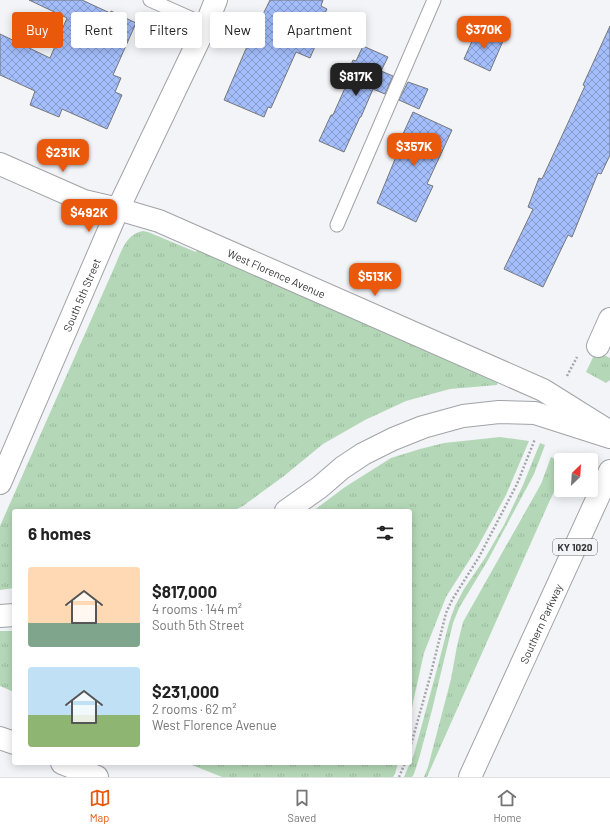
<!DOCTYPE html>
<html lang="en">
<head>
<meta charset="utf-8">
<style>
  :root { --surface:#fff; --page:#f2f2f2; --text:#222; --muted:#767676; --line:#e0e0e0; --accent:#ea580c }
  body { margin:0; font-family:Barlow,sans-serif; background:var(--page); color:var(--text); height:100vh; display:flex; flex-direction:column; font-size:15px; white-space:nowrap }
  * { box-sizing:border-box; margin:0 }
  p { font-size:13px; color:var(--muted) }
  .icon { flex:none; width:22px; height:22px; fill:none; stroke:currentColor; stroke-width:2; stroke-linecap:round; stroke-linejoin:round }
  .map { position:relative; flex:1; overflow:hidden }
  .sheet { position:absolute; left:12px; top:509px; width:400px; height:256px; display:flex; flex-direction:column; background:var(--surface); border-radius:4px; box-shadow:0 2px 10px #0003 }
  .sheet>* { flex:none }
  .top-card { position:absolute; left:12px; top:12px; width:400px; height:36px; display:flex; gap:8px }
  .needle { width:26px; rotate:25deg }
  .controls { position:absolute; left:554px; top:453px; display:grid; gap:8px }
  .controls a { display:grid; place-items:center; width:44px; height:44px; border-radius:4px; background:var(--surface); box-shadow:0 2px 10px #0003; font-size:20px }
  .price { position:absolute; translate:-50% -34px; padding:0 9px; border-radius:8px; background:var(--accent); color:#fff; font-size:13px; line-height:26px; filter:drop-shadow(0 1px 2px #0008) }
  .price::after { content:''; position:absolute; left:50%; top:24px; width:12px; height:9px; margin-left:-6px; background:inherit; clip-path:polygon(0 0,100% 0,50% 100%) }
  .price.current { background:#222; color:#fff }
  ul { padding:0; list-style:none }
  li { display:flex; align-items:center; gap:12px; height:100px; padding:0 16px }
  li span { display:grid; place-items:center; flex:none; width:112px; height:80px; border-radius:4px; color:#555 }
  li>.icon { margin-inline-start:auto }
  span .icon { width:48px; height:48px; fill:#fffc; stroke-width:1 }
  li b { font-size:17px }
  h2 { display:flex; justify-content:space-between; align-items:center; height:48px; padding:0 16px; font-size:17px }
  .pill { padding:0 14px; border-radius:4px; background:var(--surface); box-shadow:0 2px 10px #0003; font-size:14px; line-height:36px }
  .pill.current { background:var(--accent); color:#fff }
  .menu { display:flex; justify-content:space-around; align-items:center; height:56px; border-top:1px solid var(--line); background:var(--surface); font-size:11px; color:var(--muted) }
  .menu a { display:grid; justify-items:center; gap:2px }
  .menu .current { color:var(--accent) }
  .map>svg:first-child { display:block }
</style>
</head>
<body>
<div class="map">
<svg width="610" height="777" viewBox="0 0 610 777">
  <defs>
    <pattern id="grass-tufts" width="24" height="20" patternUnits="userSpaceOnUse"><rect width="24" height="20" fill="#b4d8b7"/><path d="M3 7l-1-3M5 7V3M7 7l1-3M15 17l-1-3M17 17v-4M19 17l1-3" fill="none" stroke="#9bba9e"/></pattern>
    <pattern id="building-cross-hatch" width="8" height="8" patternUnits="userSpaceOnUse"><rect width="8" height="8" fill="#a3befb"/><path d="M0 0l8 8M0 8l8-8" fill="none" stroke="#869bcc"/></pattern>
  </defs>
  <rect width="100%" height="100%" fill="#f2f4f8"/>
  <!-- grass -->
  <g fill="url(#grass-tufts)">
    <path d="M 143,231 L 148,232 L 196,252 L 198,248 L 498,380 L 497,385 L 450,389 L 406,401 L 365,420 L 323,444 L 284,476 L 262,492 L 243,506 L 233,511 L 14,511 L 14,588 L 0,590 L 0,526 L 114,268 C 121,253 125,234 143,231 Z"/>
    <path d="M 596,351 L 610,358 L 610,380 L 606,383 L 586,372 Z"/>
    <path d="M 500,437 L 529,441 L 506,495 L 477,548 L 446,597 L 424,653 L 410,716 L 410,511 L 313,511 L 345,487 L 391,458 L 420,449 L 444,443 Z"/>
    <path d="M 540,443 L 545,445 L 534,474 L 488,560 L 459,608 L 453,623 L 432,710 L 420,755 L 414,774 L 412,777 L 404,777 L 414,754 L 437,669 L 449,623 L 455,606 L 464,589 L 485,558 L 504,525 L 523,485 Z"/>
    <path d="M 551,457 L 561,462 L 561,478 L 550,500 L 427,777 L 424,777 L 428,767 L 451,679 L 457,646 L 463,622 L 541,484 Z"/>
    <path d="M 0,631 L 14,631 L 14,692 L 0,686 Z"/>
    <path d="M 187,763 L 398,763 L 395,774 L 393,777 L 222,777 Z"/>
  </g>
  <!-- building -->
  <g fill="url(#building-cross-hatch)" stroke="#75777a">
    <path d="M 29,0 L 82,0 L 110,13 L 111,11 L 136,23 L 113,75 L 121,78 L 115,92 L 122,95 L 107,129 L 62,109 L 59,117 L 30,105 L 35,91 L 0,75 L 0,34 L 50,58 L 67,18 Z"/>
    <path d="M 270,0 L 323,0 L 321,6 L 327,9 L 319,26 L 323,28 L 310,58 L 296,52 L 271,108 L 268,107 L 264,117 L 224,100 L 245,51 Z"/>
    <path d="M 610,26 L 610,155 L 601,174 L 598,173 L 572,237 L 568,235 L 543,287 L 504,269 L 533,209 L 528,207 L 539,178 L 542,179 L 585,86 L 583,85 Z"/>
    <path d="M 477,30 L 503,41 L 490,71 L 464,59 Z"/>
    <path d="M 363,46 L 388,57 L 381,71 L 393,76 L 385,94 L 373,89 L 361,117 L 360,117 L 344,152 L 319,141 L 331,115 L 333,115 L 349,79 L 346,77 L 353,60 L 356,61 Z"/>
    <path d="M 408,82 L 428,89 L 419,109 L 399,100 Z"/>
    <path d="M 413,112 L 452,130 L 427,184 L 433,186 L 416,222 L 377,203 L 405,135 L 403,134 Z"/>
  </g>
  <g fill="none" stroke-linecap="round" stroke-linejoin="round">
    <defs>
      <g id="lane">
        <path d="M 150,0 L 206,25"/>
        <path d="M 337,225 L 434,0"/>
      </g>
      <g id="street">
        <path id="s1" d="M 0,164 L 84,201 L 118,209 L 159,221 L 543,390 L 610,432"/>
        <path d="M 598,346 L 610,319"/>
        <path id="s2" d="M 0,483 L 118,209 L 206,25 L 216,0"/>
      </g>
      <g id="primary">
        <path id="s3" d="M 470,777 L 610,471"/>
      </g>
      <g id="highway">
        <path d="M 286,511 L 320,487 L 342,468 L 363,454 L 393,439 L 423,427 L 463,416 L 499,412 L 535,413 L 610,437"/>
        <path d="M 0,616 L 14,615"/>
        <path d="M 0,738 L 14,743"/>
        <path d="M 62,763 L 97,777"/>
      </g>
    </defs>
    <!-- lane casing -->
    <use href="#lane" stroke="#a1a3a7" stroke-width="15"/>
    <!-- street casing -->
    <use href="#street" stroke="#a1a3a7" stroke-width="24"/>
    <!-- primary casing -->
    <use href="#primary" stroke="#a1a3a7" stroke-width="24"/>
    <!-- highway casing -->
    <use href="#highway" stroke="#a1a3a7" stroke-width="24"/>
    <!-- path -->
    <g stroke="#a3a5a8" stroke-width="2.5" stroke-dasharray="2 2" stroke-linecap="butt">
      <path d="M 567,376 L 577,357"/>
      <path d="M 410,748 L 430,677 L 446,613 L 452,600 L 479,557 L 517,484 L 535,439"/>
      <path d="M 399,777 L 405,763"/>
    </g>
    <!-- lane -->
    <use href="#lane" stroke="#fff" stroke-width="13"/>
    <!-- street -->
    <use href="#street" stroke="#fff" stroke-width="22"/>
    <!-- primary -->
    <use href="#primary" stroke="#fff" stroke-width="22"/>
    <!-- highway -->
    <use href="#highway" stroke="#fff" stroke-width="22"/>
  </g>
  <g text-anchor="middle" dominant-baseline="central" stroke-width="3" stroke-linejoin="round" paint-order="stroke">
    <!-- shield labels -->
    <rect fill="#f2f4f8" stroke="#6e6f71" stroke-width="1" x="553" y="539" width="44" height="16" rx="3"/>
    <g font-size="10" font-weight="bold" fill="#353637">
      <text x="575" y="547">KY 1020</text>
    </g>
    <!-- street labels -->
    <g font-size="11" fill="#353637" stroke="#f2f4f8">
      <text stroke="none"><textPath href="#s1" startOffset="298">West Florence Avenue</textPath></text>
      <text stroke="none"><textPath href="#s2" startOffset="205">South 5th Street</textPath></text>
      <text stroke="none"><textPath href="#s3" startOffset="169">Southern Parkway</textPath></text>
    </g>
  </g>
</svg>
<div class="controls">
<a><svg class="needle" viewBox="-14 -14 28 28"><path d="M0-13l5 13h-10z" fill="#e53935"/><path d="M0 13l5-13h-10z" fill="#767676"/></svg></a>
</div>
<b class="price" style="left:484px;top:50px">$370K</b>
<b class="price current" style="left:356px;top:97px">$817K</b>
<b class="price" style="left:414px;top:167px">$357K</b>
<b class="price" style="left:63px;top:173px">$231K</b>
<b class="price" style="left:89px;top:233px">$492K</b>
<b class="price" style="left:375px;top:297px">$513K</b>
<div class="top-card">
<a class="pill current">Buy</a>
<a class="pill">Rent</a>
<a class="pill">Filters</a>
<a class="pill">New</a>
<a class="pill">Apartment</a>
</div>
<section class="sheet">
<h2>6 homes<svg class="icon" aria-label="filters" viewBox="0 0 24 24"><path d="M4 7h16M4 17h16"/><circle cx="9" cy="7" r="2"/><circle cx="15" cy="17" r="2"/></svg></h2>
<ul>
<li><span style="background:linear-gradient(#ffd9b3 70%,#7fa58c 0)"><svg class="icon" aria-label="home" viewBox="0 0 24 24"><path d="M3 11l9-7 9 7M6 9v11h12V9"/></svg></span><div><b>$817,000</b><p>4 rooms · 144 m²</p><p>South 5th Street</p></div></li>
<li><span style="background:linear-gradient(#bfe0f5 60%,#8fb573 0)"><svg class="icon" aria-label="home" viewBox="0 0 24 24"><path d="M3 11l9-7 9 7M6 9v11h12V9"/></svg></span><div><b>$231,000</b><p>2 rooms · 62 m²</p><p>West Florence Avenue</p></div></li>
</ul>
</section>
</div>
<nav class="menu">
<a class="current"><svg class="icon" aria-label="map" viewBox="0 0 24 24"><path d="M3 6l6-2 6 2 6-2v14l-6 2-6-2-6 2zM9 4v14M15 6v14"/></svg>Map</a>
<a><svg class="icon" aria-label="saved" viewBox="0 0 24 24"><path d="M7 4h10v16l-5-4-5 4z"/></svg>Saved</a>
<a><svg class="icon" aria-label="home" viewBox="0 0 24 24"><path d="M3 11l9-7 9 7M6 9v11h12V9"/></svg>Home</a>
</nav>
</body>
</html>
